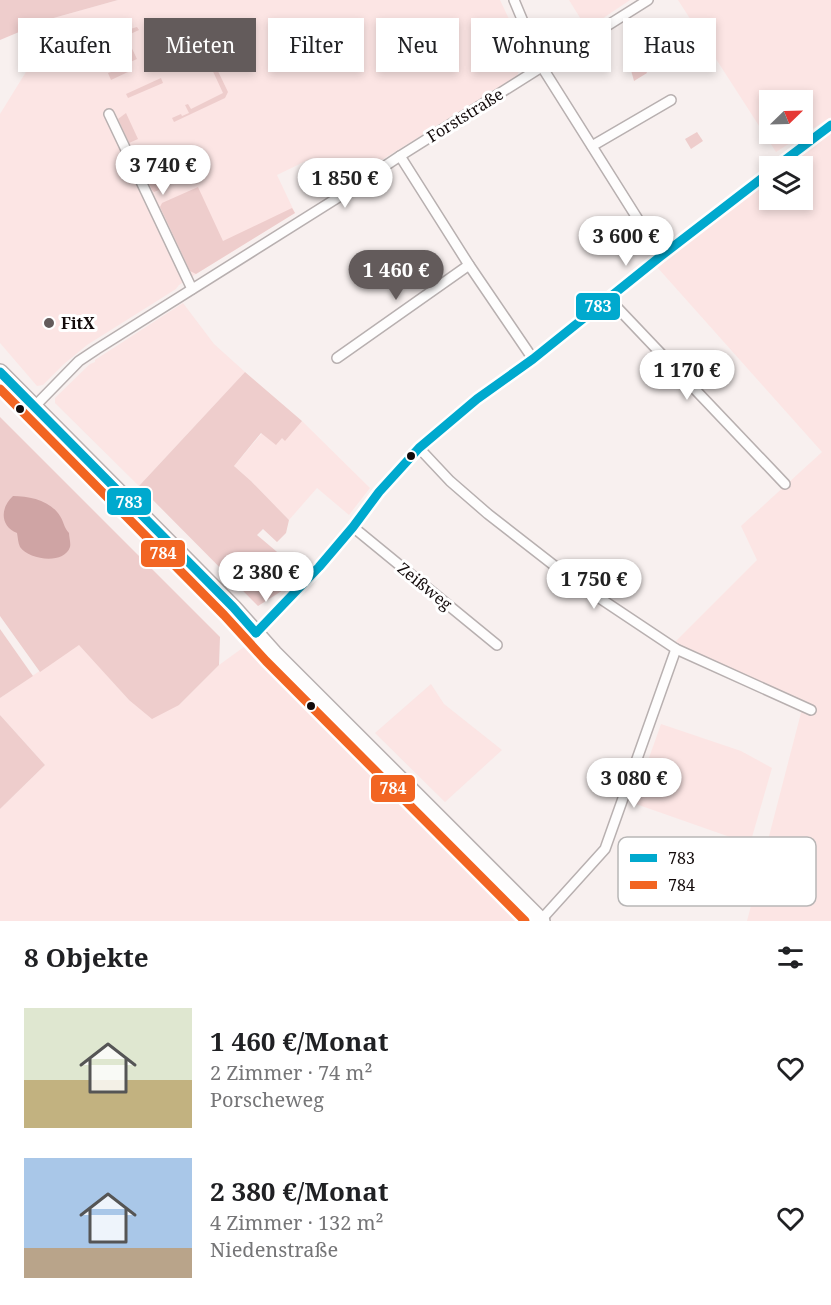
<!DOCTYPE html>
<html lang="de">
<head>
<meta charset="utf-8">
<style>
  :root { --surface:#fff; --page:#f6f6f6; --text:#202124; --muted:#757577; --accent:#635b5b }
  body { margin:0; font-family:"Noto Serif",serif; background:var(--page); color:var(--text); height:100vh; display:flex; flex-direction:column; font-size:22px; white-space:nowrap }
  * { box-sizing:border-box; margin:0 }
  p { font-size:20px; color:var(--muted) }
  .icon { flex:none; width:33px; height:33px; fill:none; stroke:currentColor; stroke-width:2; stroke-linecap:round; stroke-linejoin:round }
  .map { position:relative; height:921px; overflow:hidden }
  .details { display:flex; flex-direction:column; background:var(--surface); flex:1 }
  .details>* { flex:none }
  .top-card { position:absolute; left:18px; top:18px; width:795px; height:54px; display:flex; gap:12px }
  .needle { width:39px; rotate:67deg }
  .buttons { position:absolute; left:759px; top:90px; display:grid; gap:12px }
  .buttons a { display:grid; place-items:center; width:54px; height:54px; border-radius:0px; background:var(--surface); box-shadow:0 3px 9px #0003; font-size:30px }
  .price { position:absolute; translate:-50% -51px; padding:0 14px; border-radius:21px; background:#fff; color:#222; font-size:20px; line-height:39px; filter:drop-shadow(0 2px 3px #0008) }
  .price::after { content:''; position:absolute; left:50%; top:36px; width:18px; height:14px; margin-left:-9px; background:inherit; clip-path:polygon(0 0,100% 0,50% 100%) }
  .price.active { background:var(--accent); color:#fff }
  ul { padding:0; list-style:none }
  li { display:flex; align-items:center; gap:18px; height:150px; padding:0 24px }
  li span { display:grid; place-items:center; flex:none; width:168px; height:120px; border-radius:0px; color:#555 }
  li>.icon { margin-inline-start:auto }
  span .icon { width:72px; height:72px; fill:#fffc; stroke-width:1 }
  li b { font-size:26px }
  h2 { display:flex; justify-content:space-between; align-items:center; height:72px; padding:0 24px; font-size:26px }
  .pill { padding:0 21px; border-radius:0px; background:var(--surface); box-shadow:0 3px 9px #0003; font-size:21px; line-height:54px }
  .pill.active { background:var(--accent); color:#fff }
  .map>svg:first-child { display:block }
</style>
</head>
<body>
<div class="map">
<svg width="831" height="921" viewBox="0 0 831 921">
  <rect width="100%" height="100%" fill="#f8f0ef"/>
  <!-- built -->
  <g fill="#fce5e4" fill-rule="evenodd">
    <path d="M 118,0 L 500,0 L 526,55 L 517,76 L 369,168 L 333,189 L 312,158 L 277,175 L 295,213 L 196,274 L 179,285 L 176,289 L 87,345 L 64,364 L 43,385 L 37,386 L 0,343 L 0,114 L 53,28 L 50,19 Z"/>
    <path d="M 569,0 L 630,0 L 587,29 Z"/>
    <path d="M 678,0 L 831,0 L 831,117 L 776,152 ZM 770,100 L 802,100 L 802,134 L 770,134 Z"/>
    <path d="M 831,128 L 831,921 L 747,921 L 802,709 L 672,645 L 757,560 L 741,526 L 822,452 L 657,267 L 769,177 L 770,200 L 802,200 L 802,166 L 783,166 Z"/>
    <path d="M 183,303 L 214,344 L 245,372 L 139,486 L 55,403 L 55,398 L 90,364 L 95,362 L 95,360 Z"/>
    <path d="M 302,421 L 370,488 L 349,515 L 317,488 L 289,520 L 251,481 L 234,466 L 262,433 Z"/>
    <path d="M 79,644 L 129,700 L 179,705 L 219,665 L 248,644 L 518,921 L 0,921 L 0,809 L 45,765 L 0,715 L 0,698 Z"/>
    <path d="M 431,684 L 444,704 L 502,750 L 445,802 L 375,733 Z"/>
    <path d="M 661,724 L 741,751 L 772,768 L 750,844 L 633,803 Z"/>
  </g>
  <!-- green -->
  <g fill="#eecdcc">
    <path d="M 0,0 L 118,0 L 50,19 L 0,40 Z"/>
    <path d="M 137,27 L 139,30 L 126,36 L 137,59 L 126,64 L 130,71 L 111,80 L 108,73 L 111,72 L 106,62 L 87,71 L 80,55 L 73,57 L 70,47 Z"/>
    <path d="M 203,27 L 209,39 L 212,51 L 205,54 L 194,31 Z"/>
    <path d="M 640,59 L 647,73 L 634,81 L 629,63 Z"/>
    <path d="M 210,65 L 215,65 L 228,92 L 225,98 L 174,122 L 172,118 L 181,114 L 182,116 L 189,113 L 185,105 L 188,104 L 191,109 L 223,93 Z"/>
    <path d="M 161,78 L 163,83 L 128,98 L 126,94 Z"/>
    <path d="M 126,113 L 138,139 L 129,143 L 118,119 Z"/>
    <path d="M 697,132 L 703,141 L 691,149 L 685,139 Z"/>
    <path d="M 141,152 L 157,185 L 169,179 L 170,185 L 154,192 L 152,190 L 138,160 L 138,154 Z"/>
    <path d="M 198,187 L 223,241 L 292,208 L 295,213 L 196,274 L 190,271 L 160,207 L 162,203 Z"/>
    <path d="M 245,372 L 302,421 L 285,441 L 282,438 L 276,445 L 261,433 L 234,466 L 251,481 L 289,520 L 286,533 L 277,542 L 263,529 L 257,535 L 302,573 L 288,587 L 258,606 L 139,486 Z"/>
    <path d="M 0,417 L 220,637 L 219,665 L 179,705 L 152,719 L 129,700 L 79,645 L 40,672 L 0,616 Z"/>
    <path d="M 0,629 L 33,676 L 0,698 Z"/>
    <path d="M 0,715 L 45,765 L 0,809 Z"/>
  </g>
  <!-- water -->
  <path fill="#cfa4a4" d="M 13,496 C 30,496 51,501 60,516 C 64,522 64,528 69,533 C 69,537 71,543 70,547 C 64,565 29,560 20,547 C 18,543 18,538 17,533 C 0,526 0,508 13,496 Z"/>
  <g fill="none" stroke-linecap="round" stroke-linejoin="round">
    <defs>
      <g id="minor">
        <path d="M 514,0 L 542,67 L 661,256"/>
        <path d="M 109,114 L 192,289"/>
        <path d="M 592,146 L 671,100"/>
        <path d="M 400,156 L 469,265 L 533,359"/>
        <path d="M 777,166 L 831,125"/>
        <path d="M 609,299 L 785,484"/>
        <path d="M 337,358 L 469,265"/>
        <path d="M 34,407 L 79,361 L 97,349 L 334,200 L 400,156 L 648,0"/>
        <path d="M 419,448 L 450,481 L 488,514 L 574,581 L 676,649 L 811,710"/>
        <path d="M 353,527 L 497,645"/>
        <path d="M 256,633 L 319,567 L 353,527 L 379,492 L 419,448 L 477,399 L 533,359 L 661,256 L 770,172"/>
        <path d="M 540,921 L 605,849 L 676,649"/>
      </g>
      <path id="primary" d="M 0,372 L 233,607 L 274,653 L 542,921"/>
    </defs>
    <!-- minor casing -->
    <use href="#minor" stroke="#b8b0b0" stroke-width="12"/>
    <!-- primary casing -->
    <use href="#primary" stroke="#b8b0b0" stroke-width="18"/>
    <!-- minor -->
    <use href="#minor" stroke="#fefdfd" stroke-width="9"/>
    <!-- primary -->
    <use href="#primary" stroke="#fefdfd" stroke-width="15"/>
    <defs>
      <g id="bus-1">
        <path d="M 777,166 L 831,125"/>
        <path d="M 0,372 L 233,607 L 256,633"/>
        <path d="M 256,633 L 319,567 L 353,527 L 379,492 L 419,448 L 477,399 L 533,359 L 661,256 L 770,172"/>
      </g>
      <path id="bus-2" d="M 0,389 L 224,615 L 266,661 L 525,921"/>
    </defs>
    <!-- bus-1 casing -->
    <use href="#bus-1" stroke="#fff" stroke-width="14"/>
    <!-- bus-2 casing -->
    <use href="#bus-2" stroke="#fff" stroke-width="14"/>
    <!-- bus-1 -->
    <use href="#bus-1" stroke="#00a9ce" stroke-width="9"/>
    <!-- bus-2 -->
    <use href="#bus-2" stroke="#f26522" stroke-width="9"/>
  </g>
  <!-- markers -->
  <circle fill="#635b5b" stroke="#fff" stroke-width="2" cx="49" cy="323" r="6"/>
  <g fill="#130b0b" stroke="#fff" stroke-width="2">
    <circle cx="20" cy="409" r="5"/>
    <circle cx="411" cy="456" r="5"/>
    <circle cx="311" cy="706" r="5"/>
  </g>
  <g text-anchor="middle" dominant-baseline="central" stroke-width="6" stroke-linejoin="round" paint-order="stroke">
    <!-- street labels -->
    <g font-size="16" fill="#130b0b" stroke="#fff">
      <text transform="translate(465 115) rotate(-32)">Forststraße</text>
      <text transform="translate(425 586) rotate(39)">Zeißweg</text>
    </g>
    <!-- poi labels -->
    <g font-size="16" font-weight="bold" fill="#130b0b" stroke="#fff" text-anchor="start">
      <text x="61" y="323">FitX</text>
    </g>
  </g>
  <!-- legend -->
  <rect x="618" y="837" width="198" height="69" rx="9" fill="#fff" stroke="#b8b6b6" stroke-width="1.5"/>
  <rect x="630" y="854" width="27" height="8" fill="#00a9ce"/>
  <rect x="630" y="881" width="27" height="8" fill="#f26522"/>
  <g font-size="16" fill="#130b0b">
    <text x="668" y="864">783</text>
    <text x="668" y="891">784</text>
  </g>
  <g stroke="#fff" stroke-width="2">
    <rect x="575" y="292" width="46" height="29" rx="6" fill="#00a9ce"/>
    <rect x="106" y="487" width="46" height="29" rx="6" fill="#00a9ce"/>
    <rect x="140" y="539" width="46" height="29" rx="6" fill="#f26522"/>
    <rect x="370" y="774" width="46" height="29" rx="6" fill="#f26522"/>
  </g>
  <g font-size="16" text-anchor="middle" font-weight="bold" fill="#fff">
    <text x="598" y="312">783</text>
    <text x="129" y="508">783</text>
    <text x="163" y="559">784</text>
    <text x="393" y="794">784</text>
  </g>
</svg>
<div class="buttons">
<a><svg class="needle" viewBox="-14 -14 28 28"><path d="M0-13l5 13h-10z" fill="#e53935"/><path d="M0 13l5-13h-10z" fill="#757577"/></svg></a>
<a><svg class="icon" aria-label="layers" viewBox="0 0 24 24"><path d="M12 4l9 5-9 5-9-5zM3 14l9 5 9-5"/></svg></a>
</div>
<b class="price" style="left:163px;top:196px">3 740 €</b>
<b class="price" style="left:345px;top:209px">1 850 €</b>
<b class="price" style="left:626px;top:267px">3 600 €</b>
<b class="price active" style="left:396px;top:301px">1 460 €</b>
<b class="price" style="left:687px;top:401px">1 170 €</b>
<b class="price" style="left:266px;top:603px">2 380 €</b>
<b class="price" style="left:594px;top:610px">1 750 €</b>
<b class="price" style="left:634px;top:809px">3 080 €</b>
<div class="top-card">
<a class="pill">Kaufen</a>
<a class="pill active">Mieten</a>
<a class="pill">Filter</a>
<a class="pill">Neu</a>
<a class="pill">Wohnung</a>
<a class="pill">Haus</a>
</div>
</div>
<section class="details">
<h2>8 Objekte<svg class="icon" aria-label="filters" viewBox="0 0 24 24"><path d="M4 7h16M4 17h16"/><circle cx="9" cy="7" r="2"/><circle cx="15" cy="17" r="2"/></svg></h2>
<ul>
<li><span style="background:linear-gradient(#dfe7d0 60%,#c2b280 0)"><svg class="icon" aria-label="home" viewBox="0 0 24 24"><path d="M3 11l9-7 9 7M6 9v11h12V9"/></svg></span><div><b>1 460 €/Monat</b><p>2 Zimmer · 74 m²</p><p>Porscheweg</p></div><svg class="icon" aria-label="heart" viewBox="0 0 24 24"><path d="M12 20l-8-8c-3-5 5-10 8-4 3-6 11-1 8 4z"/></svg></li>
<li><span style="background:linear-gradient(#a9c7e8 75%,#b9a48a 0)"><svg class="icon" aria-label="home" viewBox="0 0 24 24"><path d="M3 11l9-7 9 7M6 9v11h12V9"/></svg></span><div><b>2 380 €/Monat</b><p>4 Zimmer · 132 m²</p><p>Niedenstraße</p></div><svg class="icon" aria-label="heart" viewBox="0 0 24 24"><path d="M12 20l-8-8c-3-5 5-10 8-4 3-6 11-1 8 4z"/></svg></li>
</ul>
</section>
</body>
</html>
